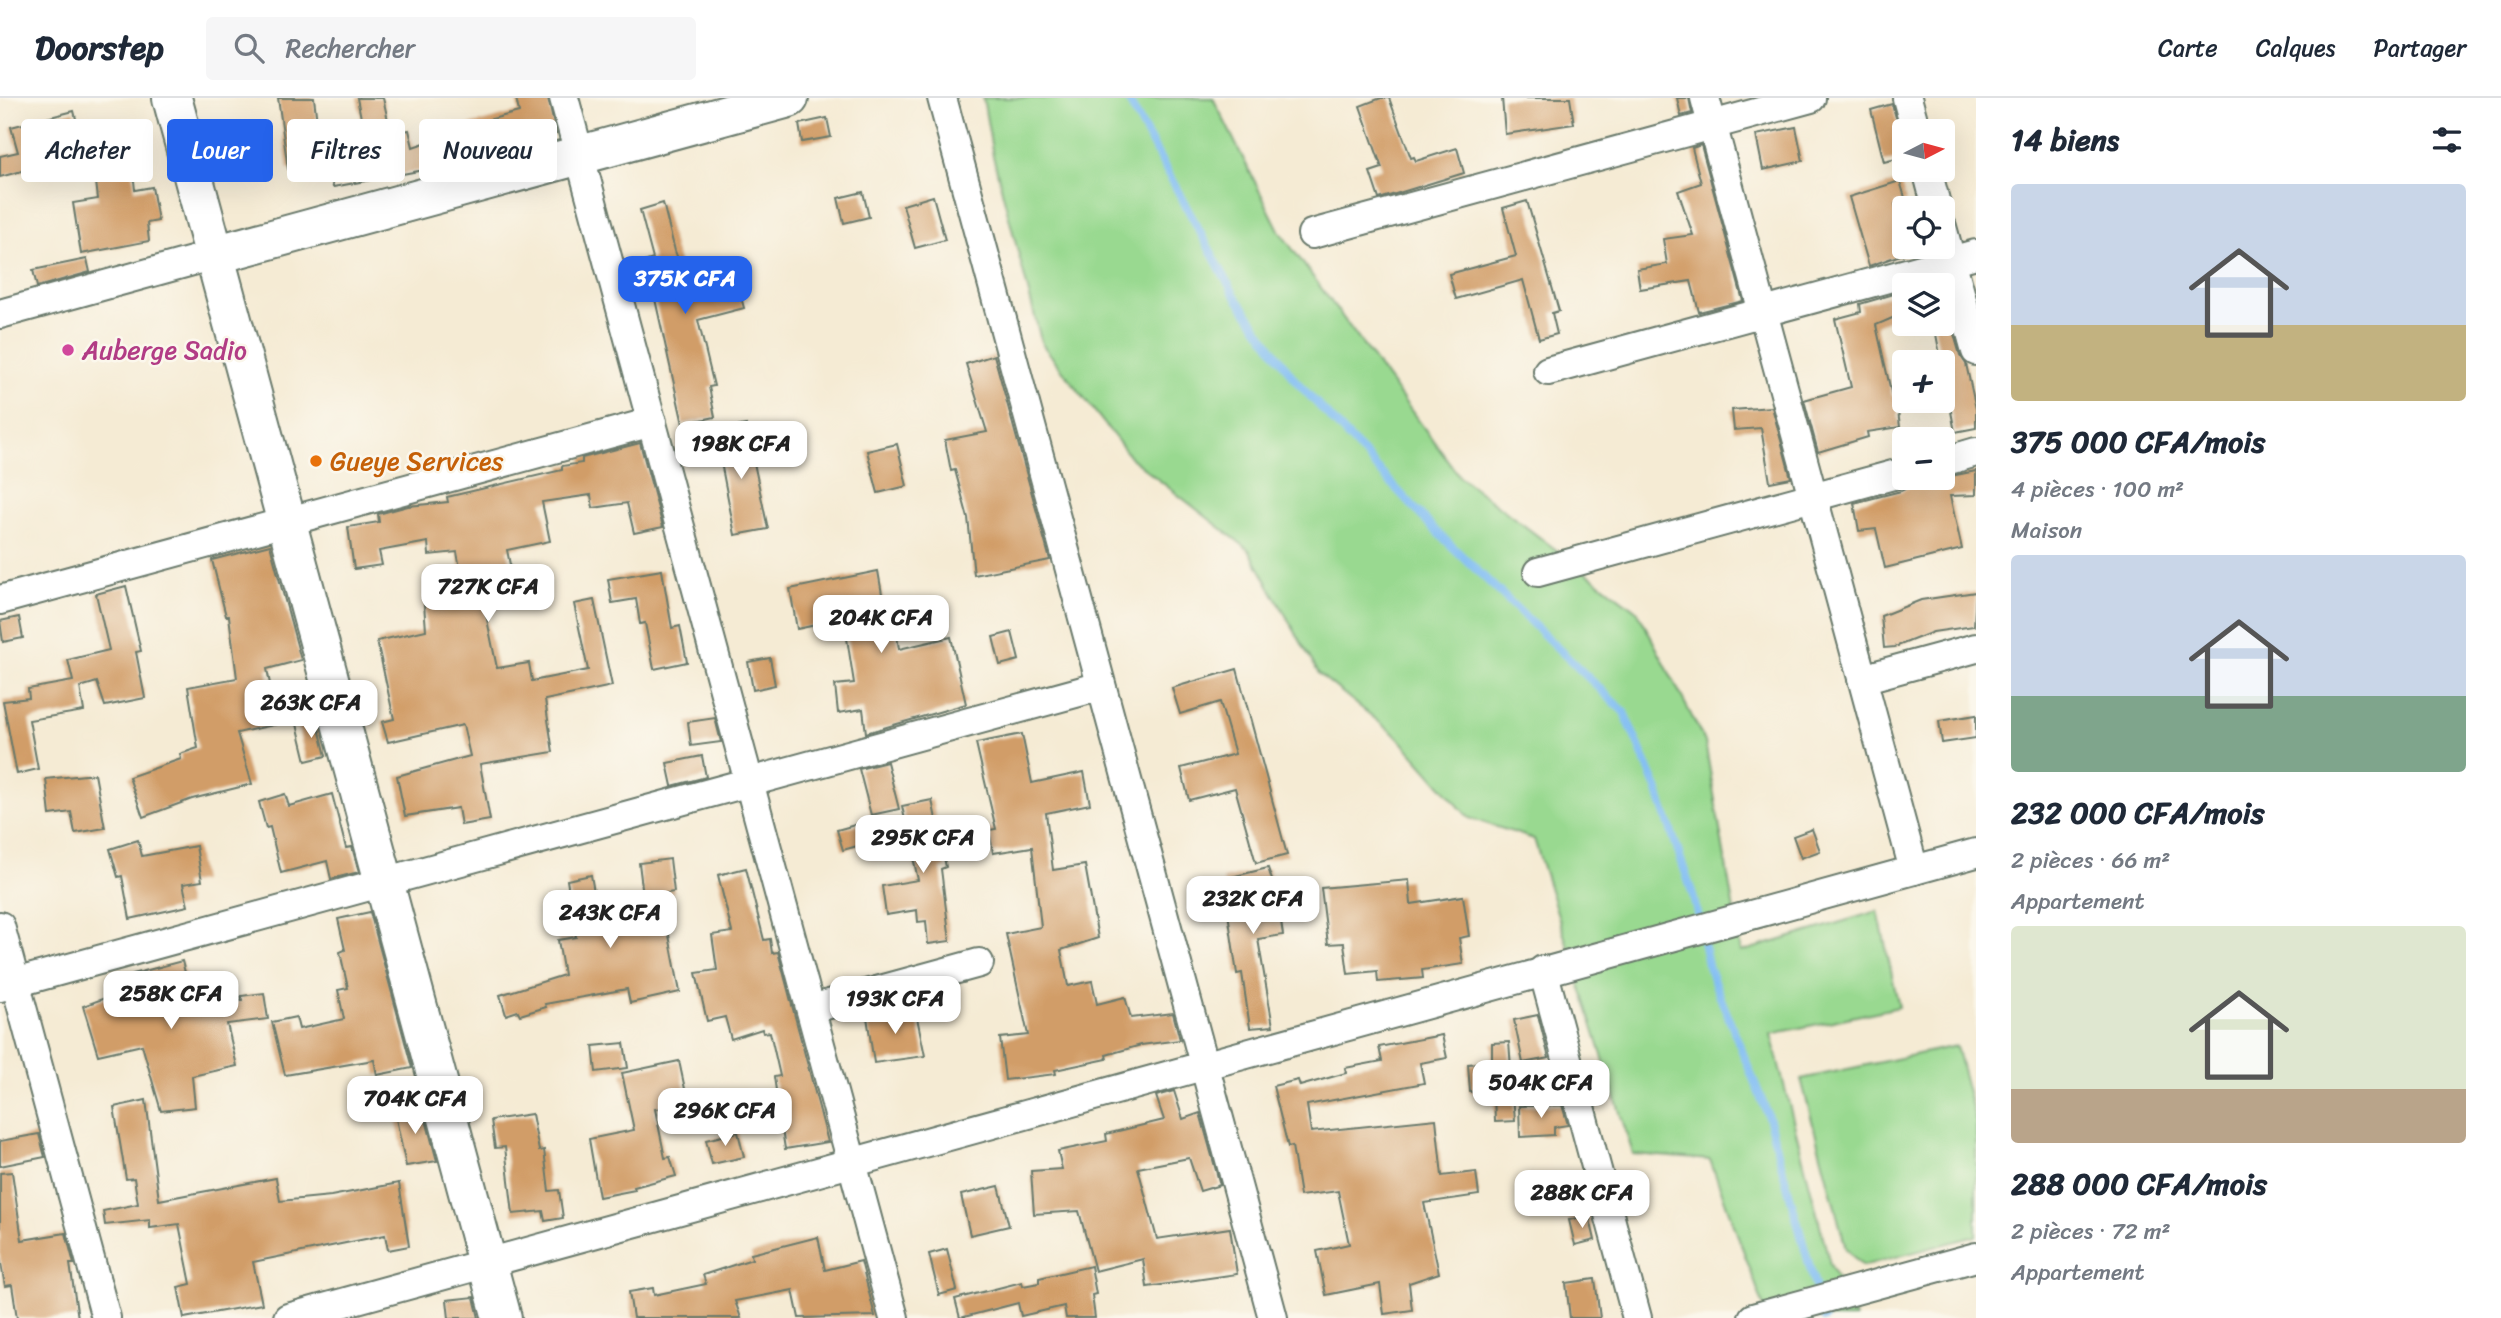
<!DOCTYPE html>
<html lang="fr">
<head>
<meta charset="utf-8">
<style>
  :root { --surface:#fff; --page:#f6f6f7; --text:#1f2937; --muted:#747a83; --line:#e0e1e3; --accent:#2563eb }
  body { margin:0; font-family:Sriracha,sans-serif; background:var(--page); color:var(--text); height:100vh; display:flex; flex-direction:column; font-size:26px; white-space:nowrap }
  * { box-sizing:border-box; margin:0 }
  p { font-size:23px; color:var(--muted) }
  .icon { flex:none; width:38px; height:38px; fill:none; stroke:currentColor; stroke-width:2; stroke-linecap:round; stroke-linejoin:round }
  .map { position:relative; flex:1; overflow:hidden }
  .drawer { display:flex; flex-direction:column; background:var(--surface); width:525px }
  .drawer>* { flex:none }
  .top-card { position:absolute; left:21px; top:21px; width:665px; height:63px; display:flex; gap:14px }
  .needle { width:46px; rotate:84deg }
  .tools { position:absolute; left:1892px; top:21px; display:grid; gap:14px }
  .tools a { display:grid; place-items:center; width:63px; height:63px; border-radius:7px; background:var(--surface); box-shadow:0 7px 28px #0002; font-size:35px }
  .price { position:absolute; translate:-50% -60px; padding:0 16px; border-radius:14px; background:#fff; color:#222; font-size:23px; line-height:46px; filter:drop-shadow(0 2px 4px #0008) }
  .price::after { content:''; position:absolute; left:50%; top:42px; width:21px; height:16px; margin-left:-10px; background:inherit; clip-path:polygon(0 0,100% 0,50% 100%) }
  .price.selected { background:var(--accent); color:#fff }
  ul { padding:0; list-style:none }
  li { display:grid; align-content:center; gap:14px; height:371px; padding:0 35px }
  li span { display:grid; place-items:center; height:217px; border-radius:7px; color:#555 }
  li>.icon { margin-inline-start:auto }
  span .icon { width:126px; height:126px; fill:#fffc; stroke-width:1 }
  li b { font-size:30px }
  h2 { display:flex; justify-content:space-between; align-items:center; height:84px; padding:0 35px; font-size:30px }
  .pill { padding:0 24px; border-radius:7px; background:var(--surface); box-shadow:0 7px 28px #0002; font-size:24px; line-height:63px }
  .pill.selected { background:var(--accent); color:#fff }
  header { display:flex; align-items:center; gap:42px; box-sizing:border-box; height:98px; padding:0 35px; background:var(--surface); border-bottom:2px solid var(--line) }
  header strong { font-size:33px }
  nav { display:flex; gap:38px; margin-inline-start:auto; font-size:24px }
  .search { width:490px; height:63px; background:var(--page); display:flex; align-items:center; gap:18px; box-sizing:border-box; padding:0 24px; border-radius:7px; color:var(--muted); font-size:26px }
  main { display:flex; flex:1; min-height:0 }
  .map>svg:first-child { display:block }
</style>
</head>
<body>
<header>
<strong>Doorstep</strong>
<div class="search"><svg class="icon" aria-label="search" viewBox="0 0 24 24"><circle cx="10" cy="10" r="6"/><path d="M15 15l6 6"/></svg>Rechercher</div>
<nav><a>Carte</a><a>Calques</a><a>Partager</a></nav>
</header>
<main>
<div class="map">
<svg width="1976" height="1220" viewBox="0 0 1976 1220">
  <rect width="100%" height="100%" fill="#fbf7ec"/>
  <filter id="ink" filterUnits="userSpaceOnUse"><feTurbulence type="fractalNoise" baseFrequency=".0143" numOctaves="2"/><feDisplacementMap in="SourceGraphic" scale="14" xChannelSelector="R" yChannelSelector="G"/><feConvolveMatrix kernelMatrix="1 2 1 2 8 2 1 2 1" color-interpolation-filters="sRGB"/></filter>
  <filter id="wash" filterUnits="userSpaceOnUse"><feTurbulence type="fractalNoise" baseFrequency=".00686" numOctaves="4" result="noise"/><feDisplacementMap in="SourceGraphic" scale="28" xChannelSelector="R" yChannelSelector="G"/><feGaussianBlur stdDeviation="1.57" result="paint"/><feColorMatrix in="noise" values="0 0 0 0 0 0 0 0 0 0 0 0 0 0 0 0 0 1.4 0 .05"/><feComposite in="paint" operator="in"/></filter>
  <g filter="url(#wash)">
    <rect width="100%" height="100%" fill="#f5ebd4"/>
    <!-- green -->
    <g fill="#99d990" stroke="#5c8b62" stroke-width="2">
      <path d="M 983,0 L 1213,0 L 1280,134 L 1460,379 L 1638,514 L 1705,644 L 1741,854 L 1878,813 L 1899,909 L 1771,936 L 1830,1166 L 1855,1220 L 1768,1220 L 1710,1062 L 1633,1056 L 1534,741 L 1469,720 L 1398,639 L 1319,576 L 1249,452 L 1132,361 L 1042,246 L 993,58 Z"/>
      <path d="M 1956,948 L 1976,1025 L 1976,1138 L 1862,1168 L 1846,1151 L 1801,981 Z"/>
    </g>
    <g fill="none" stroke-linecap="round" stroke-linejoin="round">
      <!-- stream -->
      <path stroke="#80bdf3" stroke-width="8" d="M 1127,0 L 1234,196 L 1295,282 L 1432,429 L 1624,614 L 1656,688 L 1693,797 L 1709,871 L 1767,1015 L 1824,1220"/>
    </g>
    <g id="blocks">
      <!-- building -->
      <g fill="#d19d67">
        <path d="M 278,0 L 314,0 L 319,40 L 363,30 L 357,0 L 383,0 L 391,36 L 409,32 L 413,49 L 454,35 L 453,31 L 519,14 L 516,0 L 548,0 L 556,36 L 483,55 L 481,47 L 438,61 L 440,69 L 333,89 L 327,65 L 288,71 Z"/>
        <path d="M 1381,0 L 1389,0 L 1411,60 L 1414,59 L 1416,63 L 1457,50 L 1464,75 L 1379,101 L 1370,74 L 1382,70 L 1360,8 Z"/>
        <path d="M 1502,0 L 1570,0 L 1574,26 L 1505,36 Z"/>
        <path d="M 1677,0 L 1689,0 L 1692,15 L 1681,18 Z"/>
        <path d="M 1892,6 L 1904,47 L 1904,59 L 1884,64 L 1871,12 Z"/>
        <path d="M 74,13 L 85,56 L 0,79 L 0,58 L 18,54 L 11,29 Z"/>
        <path d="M 827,20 L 831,39 L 802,44 L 799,26 Z"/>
        <path d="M 1796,29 L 1803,63 L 1763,72 L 1756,37 Z"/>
        <path d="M 1701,47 L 1743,203 L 1699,214 L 1691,183 L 1640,191 L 1637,171 L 1667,166 L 1663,141 L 1693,137 L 1678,93 L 1701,85 L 1692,50 Z"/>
        <path d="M 131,55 L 135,92 L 152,89 L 158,123 L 147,125 L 149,143 L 81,156 L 73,105 L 98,101 L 93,58 Z"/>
        <path d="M 1900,83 L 1906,103 L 1895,106 L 1904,149 L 1909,154 L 1869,168 L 1849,99 Z"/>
        <path d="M 863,94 L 869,119 L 844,125 L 838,100 Z"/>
        <path d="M 933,98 L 945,142 L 915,150 L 903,107 Z"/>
        <path d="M 1527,103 L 1559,213 L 1552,215 L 1557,236 L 1539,241 L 1523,182 L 1456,201 L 1449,176 L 1516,158 L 1503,110 Z"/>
        <path d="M 663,105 L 675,153 L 688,187 L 734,174 L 744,210 L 698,222 L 714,288 L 709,289 L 715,319 L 683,326 L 653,192 L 644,164 L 653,161 L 640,112 Z"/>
        <path d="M 87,161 L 90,174 L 37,189 L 33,172 Z"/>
        <path d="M 1904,193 L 1904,215 L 1876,227 L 1892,298 L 1896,298 L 1900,329 L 1867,334 L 1868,339 L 1818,354 L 1804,302 L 1851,289 L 1835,221 L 1861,214 L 1860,206 Z"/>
        <path d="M 1942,194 L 1960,257 L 1966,266 L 1976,311 L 1976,330 L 1955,334 L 1934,226 L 1942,226 Z"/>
        <path d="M 994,257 L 1050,462 L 974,477 L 968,420 L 955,372 L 951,373 L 945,342 L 987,334 L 966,266 Z"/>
        <path d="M 1772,309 L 1791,380 L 1770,384 L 1761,330 L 1734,332 L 1732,312 Z"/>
        <path d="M 746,327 L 768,431 L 735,437 L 715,333 Z"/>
        <path d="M 640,345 L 663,429 L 634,435 L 627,405 L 593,410 L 591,397 L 542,404 L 550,443 L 507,452 L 516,496 L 483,502 L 497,570 L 529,565 L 532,583 L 588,572 L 574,506 L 594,502 L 612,588 L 545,602 L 553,654 L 480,666 L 490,722 L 461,727 L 458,710 L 405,718 L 397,678 L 470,658 L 463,627 L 388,644 L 382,624 L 394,621 L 377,543 L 426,532 L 424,506 L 466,502 L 457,454 L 429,457 L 428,444 L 379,453 L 382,467 L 354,471 L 348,429 L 379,424 L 378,416 L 408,408 L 448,404 L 447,399 L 562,372 L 562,368 L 582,365 L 582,360 Z"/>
        <path d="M 897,346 L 907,388 L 878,395 L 867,353 Z"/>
        <path d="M 1976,373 L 1976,397 L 1950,398 L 1962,451 L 1885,470 L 1876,431 L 1859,433 L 1854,405 L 1901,393 L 1916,385 Z"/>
        <path d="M 270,447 L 301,562 L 267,571 L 278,626 L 237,635 L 252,686 L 192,701 L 143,719 L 129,679 L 181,661 L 180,656 L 198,650 L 188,589 L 237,580 L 229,518 L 226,518 L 212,462 Z"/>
        <path d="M 662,472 L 672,530 L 680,528 L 687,564 L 654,571 L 645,525 L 640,526 L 636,501 L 612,505 L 608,481 Z"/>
        <path d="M 878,473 L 886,519 L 894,518 L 899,551 L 951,539 L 966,606 L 866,635 L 863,611 L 838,615 L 835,587 L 854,585 L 844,521 L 797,531 L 790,491 Z"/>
        <path d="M 126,488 L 141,553 L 136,554 L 145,600 L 105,608 L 97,584 L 80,589 L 84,613 L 29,622 L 38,671 L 17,676 L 3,603 L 29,600 L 28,591 L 73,583 L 68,562 L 109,552 L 96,496 Z"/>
        <path d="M 1976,494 L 1974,528 L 1933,534 L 1895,549 L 1884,550 L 1881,518 L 1921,502 Z"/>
        <path d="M 19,519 L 23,540 L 3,544 L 0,523 Z"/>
        <path d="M 1012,534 L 1019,562 L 1000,567 L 993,539 Z"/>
        <path d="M 770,560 L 775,587 L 753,592 L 748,564 Z"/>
        <path d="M 1237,571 L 1287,757 L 1256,765 L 1235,690 L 1189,702 L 1181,670 L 1235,656 L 1220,604 L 1180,616 L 1172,590 Z"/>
        <path d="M 1976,617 L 1976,640 L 1942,645 L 1939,623 Z"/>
        <path d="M 715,620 L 721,644 L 691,648 L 688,624 Z"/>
        <path d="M 317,622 L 326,658 L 306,663 L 297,626 Z"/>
        <path d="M 1022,636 L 1032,685 L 1084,674 L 1090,706 L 1046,715 L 1053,772 L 1085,767 L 1098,840 L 1061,852 L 1068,888 L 1092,883 L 1097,906 L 1125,899 L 1131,920 L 1173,915 L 1180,942 L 1141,947 L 1106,957 L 1107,961 L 1055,972 L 1056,976 L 1005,982 L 1000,940 L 1028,937 L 1006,836 L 1041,829 L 1032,749 L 993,755 L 989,732 L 996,731 L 976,645 Z"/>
        <path d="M 702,658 L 706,679 L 672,688 L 667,665 Z"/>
        <path d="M 887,664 L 899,711 L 871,717 L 859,671 Z"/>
        <path d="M 95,676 L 105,730 L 75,735 L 71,714 L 50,717 L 46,681 Z"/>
        <path d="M 285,696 L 289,708 L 332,696 L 346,750 L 352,749 L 359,774 L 331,781 L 327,763 L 281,775 L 270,729 L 266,730 L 259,704 Z"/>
        <path d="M 932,702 L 946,769 L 941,771 L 950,843 L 928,846 L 926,823 L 918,824 L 917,812 L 886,817 L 882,788 L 918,782 L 902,708 Z"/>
        <path d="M 862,725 L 868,745 L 843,752 L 837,732 Z"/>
        <path d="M 1812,731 L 1820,753 L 1801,760 L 1793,738 Z"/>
        <path d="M 138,742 L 142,758 L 196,748 L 202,783 L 183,786 L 188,808 L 130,821 L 122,778 L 118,779 L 110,751 Z"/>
        <path d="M 670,761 L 674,794 L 661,796 L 680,894 L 630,905 L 627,891 L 545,906 L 546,909 L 520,917 L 518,913 L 506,917 L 500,897 L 564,877 L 558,842 L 576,839 L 567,782 L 591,777 L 600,829 L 646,821 L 639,765 Z"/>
        <path d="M 746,770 L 764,842 L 770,841 L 772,855 L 778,854 L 828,1044 L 785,1051 L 774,979 L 780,978 L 770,934 L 763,935 L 762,931 L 731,941 L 725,919 L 707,923 L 696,875 L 717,872 L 712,837 L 732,834 L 718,777 Z"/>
        <path d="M 1268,770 L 1277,797 L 1283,837 L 1258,841 L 1273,928 L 1250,930 L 1242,875 L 1237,876 L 1223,781 Z"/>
        <path d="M 1409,782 L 1411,806 L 1463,798 L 1469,838 L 1459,840 L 1463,866 L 1422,872 L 1423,880 L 1378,884 L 1377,873 L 1348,876 L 1344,845 L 1328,846 L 1321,790 Z"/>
        <path d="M 370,814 L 412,970 L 377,977 L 374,962 L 285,977 L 272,924 L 296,919 L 299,931 L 344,921 L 338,892 L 348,890 L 340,854 L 345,852 L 338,821 Z"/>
        <path d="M 182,863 L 195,913 L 242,902 L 241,898 L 264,895 L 268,921 L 227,926 L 237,968 L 192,978 L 195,1009 L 161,1013 L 142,947 L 98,957 L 83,908 L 135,889 L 133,876 Z"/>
        <path d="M 915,910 L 925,958 L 874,965 L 867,919 Z"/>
        <path d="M 1538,917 L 1549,960 L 1523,965 L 1514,922 Z"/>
        <path d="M 1442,937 L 1447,960 L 1420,965 L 1424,985 L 1307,1007 L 1311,1034 L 1436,1021 L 1442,1078 L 1476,1074 L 1479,1097 L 1424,1105 L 1439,1175 L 1409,1185 L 1412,1212 L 1384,1216 L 1380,1186 L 1326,1197 L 1317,1153 L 1349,1146 L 1338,1093 L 1300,1098 L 1292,1048 L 1288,1049 L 1273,988 L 1298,982 L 1300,988 L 1346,975 L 1345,970 L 1382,963 L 1379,949 Z"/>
        <path d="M 1509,944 L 1515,1023 L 1495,1024 L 1494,992 L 1470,994 L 1468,966 L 1492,964 L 1492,945 Z"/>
        <path d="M 624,945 L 628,970 L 596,974 L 593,948 Z"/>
        <path d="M 679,963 L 688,1005 L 655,1011 L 665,1060 L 670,1059 L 676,1078 L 634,1089 L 635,1092 L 599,1099 L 589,1041 L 634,1032 L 622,975 Z"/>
        <path d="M 1174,993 L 1183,1021 L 1200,1015 L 1220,1087 L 1200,1093 L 1189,1060 L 1138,1070 L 1157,1141 L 1230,1130 L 1237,1176 L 1147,1189 L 1143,1161 L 1095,1173 L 1079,1113 L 1034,1116 L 1031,1073 L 1062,1071 L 1058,1053 L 1107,1043 L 1106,1036 L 1164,1022 L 1156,998 Z"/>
        <path d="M 146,1002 L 159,1102 L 276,1080 L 280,1103 L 331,1098 L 399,1085 L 409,1148 L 388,1152 L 385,1137 L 253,1164 L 262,1206 L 184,1220 L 178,1189 L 191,1186 L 179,1126 L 150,1130 L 150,1122 L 105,1127 L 103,1113 L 138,1106 L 134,1080 L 126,1081 L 114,1009 Z"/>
        <path d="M 422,1007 L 437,1063 L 406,1068 L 394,1011 Z"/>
        <path d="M 1562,1007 L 1568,1027 L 1554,1029 L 1554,1037 L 1520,1039 L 1519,1008 Z"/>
        <path d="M 532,1016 L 539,1053 L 544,1052 L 549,1093 L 559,1092 L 563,1120 L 545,1123 L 543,1113 L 513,1116 L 505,1049 L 495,1050 L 491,1022 Z"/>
        <path d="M 738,1034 L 744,1059 L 712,1066 L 706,1042 Z"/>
        <path d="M 39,1036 L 45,1059 L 0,1068 L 0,1043 Z"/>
        <path d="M 12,1074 L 22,1142 L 66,1135 L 74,1166 L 70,1166 L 78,1220 L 17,1220 L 12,1187 L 5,1188 L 0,1160 L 0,1075 Z"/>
        <path d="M 999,1088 L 1009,1128 L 970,1137 L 961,1097 Z"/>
        <path d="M 1589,1117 L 1595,1142 L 1575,1147 L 1569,1122 Z"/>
        <path d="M 818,1139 L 825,1172 L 861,1163 L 875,1218 L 799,1220 L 793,1192 L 735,1203 L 741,1220 L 633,1220 L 629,1194 L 653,1190 L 654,1197 L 706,1186 L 703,1177 L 752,1161 L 751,1156 Z"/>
        <path d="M 947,1151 L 957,1192 L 939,1197 L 929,1156 Z"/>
        <path d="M 1091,1168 L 1096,1196 L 1092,1197 L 1095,1220 L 1066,1220 L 1064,1208 L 1021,1218 L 1018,1205 L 960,1220 L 955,1201 L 1022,1184 L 1023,1188 L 1039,1185 L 1039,1180 Z"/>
        <path d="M 1595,1181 L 1600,1220 L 1570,1220 L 1566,1185 Z"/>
        <path d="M 474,1199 L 479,1220 L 449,1220 L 447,1202 Z"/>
      </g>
    </g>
  </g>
  <g filter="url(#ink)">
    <use href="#blocks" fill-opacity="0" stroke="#6a7a6c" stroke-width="2"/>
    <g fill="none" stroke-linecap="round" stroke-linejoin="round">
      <defs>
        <g id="street">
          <path d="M 564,0 L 894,1220"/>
          <path d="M 942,0 L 1273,1220"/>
          <path d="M 1705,0 L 1914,772"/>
          <path d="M 1907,0 L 1916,33"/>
          <path d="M 1927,72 L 1937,110"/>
          <path d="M 1942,129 L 1976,253"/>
          <path d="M 1312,136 L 1811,0"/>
          <path d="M 0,216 L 214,157"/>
          <path d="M 1548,273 L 1976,156"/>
          <path d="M 1942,364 L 1976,354"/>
          <path d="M 1538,474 L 1904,374"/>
          <path d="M 0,502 L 652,324"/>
          <path d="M 1862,581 L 1976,550"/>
          <path d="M 0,828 L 106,1220"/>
          <path d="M 1543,872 L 1637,1220"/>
          <path d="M 0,889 L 1101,588"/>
          <path d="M 811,911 L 979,865"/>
          <path d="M 288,1220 L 1976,755"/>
          <path d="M 1753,1220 L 1976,1159"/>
        </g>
        <g id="secondary">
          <path d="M 172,0 L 502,1220"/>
          <path d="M 214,157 L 789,0"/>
        </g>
      </defs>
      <!-- street casing -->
      <use href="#street" stroke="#6a7a6c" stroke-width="32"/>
      <!-- secondary casing -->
      <use href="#secondary" stroke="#6a7a6c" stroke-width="42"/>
      <!-- street -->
      <use href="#street" stroke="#fff" stroke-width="28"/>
      <!-- secondary -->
      <use href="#secondary" stroke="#fff" stroke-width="38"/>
    </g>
  </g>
  <!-- markers -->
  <circle fill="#d1479c" stroke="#fbf7ec" stroke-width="2.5" cx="68" cy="252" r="7"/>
  <circle fill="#e8710a" stroke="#fbf7ec" stroke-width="2.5" cx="316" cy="363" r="7"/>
  <g text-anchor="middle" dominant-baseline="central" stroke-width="5" stroke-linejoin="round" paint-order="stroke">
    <!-- hotel labels -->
    <g font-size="26" fill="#b23c85" stroke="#fbf7ec" text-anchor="start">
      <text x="82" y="252">Auberge Sadio</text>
    </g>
    <!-- food labels -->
    <g font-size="26" fill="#c56008" stroke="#fbf7ec" text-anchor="start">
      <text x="330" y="363">Gueye Services</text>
    </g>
  </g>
</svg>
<div class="tools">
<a><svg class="needle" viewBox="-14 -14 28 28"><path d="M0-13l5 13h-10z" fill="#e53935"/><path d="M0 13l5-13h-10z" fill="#747a83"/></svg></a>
<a><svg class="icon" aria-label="locate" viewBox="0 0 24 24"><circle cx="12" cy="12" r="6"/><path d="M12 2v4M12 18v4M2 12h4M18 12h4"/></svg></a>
<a><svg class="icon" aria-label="layers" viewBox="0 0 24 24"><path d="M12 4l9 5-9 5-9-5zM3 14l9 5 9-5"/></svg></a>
<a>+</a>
<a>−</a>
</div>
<b class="price selected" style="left:685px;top:218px">375K CFA</b>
<b class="price" style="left:741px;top:383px">198K CFA</b>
<b class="price" style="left:488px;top:526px">727K CFA</b>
<b class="price" style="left:881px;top:557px">204K CFA</b>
<b class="price" style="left:311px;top:642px">263K CFA</b>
<b class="price" style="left:923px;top:777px">295K CFA</b>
<b class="price" style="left:1253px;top:838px">232K CFA</b>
<b class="price" style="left:610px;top:852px">243K CFA</b>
<b class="price" style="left:171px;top:933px">258K CFA</b>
<b class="price" style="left:895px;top:938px">193K CFA</b>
<b class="price" style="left:1541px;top:1022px">504K CFA</b>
<b class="price" style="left:415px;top:1038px">704K CFA</b>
<b class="price" style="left:725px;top:1050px">296K CFA</b>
<b class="price" style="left:1582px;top:1132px">288K CFA</b>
<div class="top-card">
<a class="pill">Acheter</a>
<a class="pill selected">Louer</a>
<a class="pill">Filtres</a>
<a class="pill">Nouveau</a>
</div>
</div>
<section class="drawer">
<h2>14 biens<svg class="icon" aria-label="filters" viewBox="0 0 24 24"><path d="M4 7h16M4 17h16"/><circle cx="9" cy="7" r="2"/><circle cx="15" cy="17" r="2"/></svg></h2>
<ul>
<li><span style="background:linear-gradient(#c9d6e8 65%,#c2b280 0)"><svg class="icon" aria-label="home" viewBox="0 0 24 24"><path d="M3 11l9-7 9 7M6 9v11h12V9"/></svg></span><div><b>375 000 CFA/mois</b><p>4 pièces · 100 m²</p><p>Maison</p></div></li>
<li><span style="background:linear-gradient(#c9d6e8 65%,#7fa58c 0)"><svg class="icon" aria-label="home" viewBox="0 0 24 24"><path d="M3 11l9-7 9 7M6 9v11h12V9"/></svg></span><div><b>232 000 CFA/mois</b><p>2 pièces · 66 m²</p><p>Appartement</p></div></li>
<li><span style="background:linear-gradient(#dfe7d0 75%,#b9a48a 0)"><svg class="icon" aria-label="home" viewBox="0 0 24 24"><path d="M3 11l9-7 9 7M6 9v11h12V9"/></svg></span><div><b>288 000 CFA/mois</b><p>2 pièces · 72 m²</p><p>Appartement</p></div></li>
</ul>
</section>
</main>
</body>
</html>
